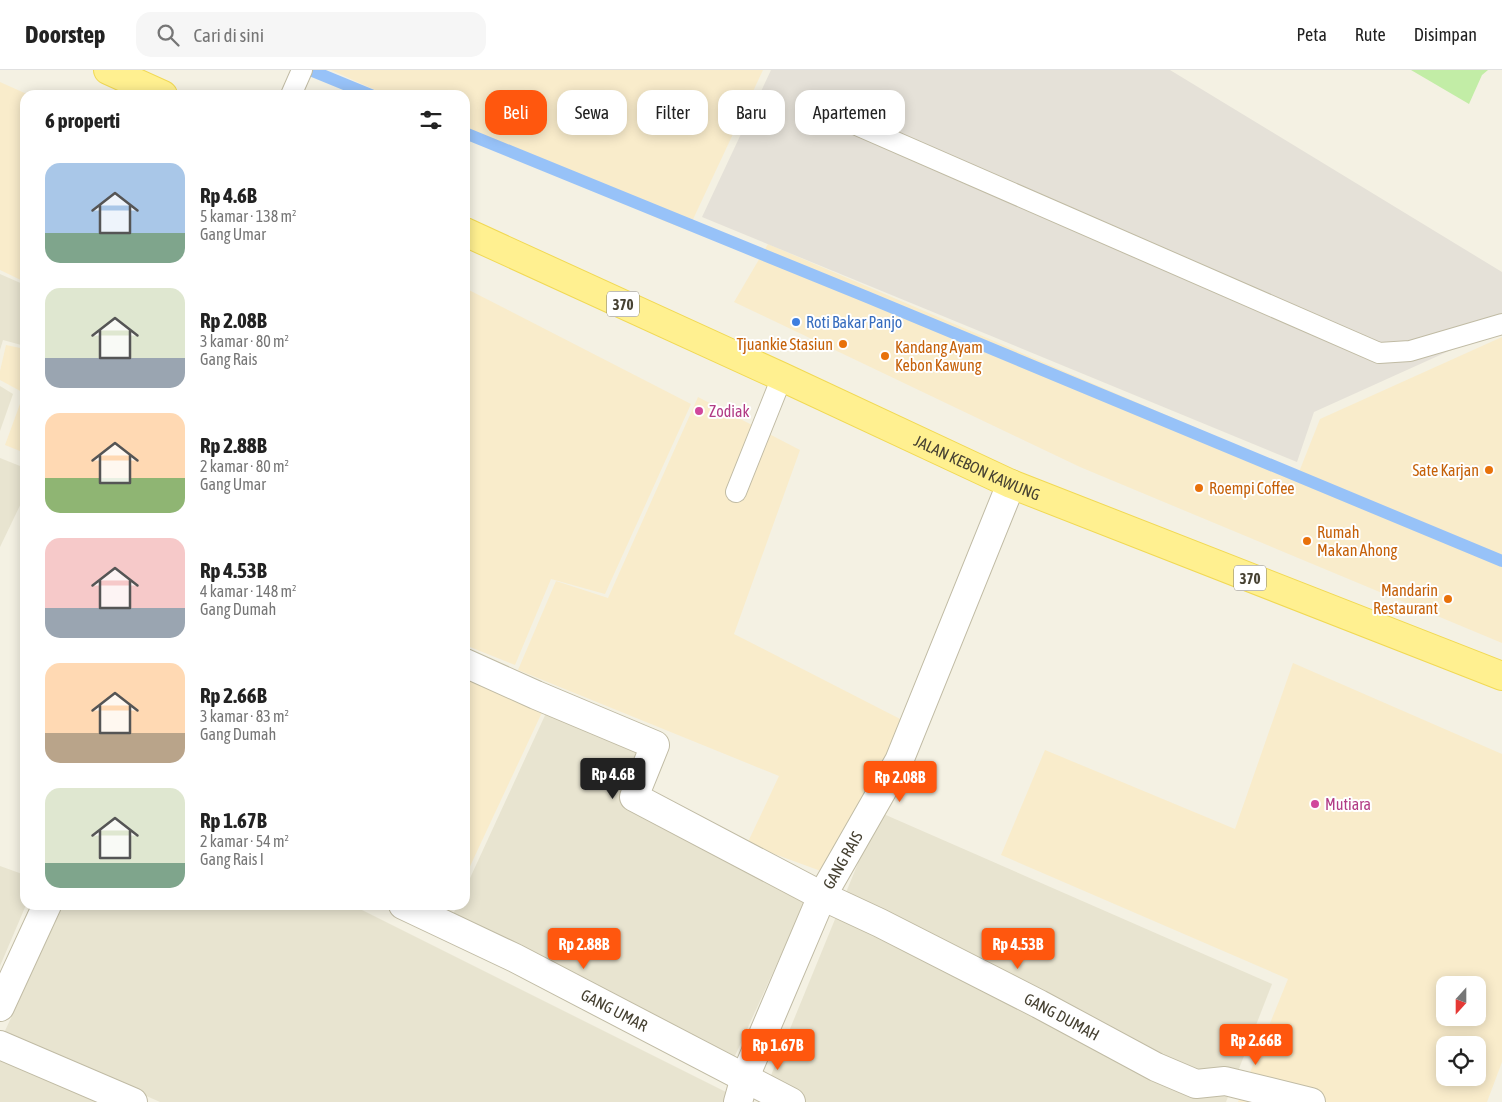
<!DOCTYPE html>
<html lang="id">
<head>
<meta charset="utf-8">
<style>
  :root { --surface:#fff; --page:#f6f6f6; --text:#222; --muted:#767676; --line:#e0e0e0; --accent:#ff570e }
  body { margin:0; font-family:"Asap Condensed",sans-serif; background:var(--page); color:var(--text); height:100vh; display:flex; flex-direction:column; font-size:19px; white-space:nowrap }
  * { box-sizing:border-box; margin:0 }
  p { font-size:16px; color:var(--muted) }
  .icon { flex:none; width:28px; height:28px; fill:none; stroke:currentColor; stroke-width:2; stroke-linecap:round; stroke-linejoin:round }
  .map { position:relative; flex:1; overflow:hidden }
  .panel { position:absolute; left:20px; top:20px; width:450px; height:820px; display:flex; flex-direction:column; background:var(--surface); border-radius:15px; box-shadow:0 2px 12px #0003 }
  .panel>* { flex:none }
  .hud { position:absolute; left:485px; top:20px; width:475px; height:45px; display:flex; gap:10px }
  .needle { width:32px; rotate:201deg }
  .controls { position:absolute; left:1436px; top:906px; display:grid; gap:10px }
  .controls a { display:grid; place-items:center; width:50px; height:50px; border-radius:10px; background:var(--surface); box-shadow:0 2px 12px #0003; font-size:25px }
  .price { position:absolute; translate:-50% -42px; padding:0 11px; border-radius:5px; background:var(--accent); color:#fff; font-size:16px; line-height:32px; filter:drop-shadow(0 1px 2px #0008) }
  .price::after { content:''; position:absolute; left:50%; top:30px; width:15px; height:11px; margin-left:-8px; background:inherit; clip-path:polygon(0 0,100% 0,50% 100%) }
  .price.selected { background:#222; color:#fff }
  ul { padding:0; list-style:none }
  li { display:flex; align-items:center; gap:15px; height:125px; padding:0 25px }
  li span { display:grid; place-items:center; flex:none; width:140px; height:100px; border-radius:15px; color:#555 }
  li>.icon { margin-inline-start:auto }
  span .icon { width:60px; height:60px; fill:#fffc; stroke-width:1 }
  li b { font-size:21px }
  h2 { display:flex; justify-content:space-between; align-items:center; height:60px; padding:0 25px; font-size:21px }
  .tag { padding:0 18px; border-radius:15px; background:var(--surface); box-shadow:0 2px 12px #0003; font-size:18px; line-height:45px }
  .tag.selected { background:var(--accent); color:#fff }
  header { display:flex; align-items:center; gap:30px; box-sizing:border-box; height:70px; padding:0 25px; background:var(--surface); border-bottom:1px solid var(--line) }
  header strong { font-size:24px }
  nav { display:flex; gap:28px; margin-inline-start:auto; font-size:18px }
  .search { width:350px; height:45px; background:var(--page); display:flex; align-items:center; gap:12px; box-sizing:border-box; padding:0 18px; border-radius:15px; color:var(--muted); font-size:19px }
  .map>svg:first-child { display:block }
</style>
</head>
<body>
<header>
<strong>Doorstep</strong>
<div class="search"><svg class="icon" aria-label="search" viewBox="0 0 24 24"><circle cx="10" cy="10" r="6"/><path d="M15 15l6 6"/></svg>Cari di sini</div>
<nav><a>Peta</a><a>Rute</a><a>Disimpan</a></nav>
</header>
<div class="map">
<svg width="1502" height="1032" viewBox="0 0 1502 1032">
  <rect width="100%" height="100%" fill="#f4f1e3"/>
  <!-- residential -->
  <g fill="#e8e4d0">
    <path d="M 0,204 L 25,215 L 25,276 L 3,270 L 0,280 Z"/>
    <path d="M 0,316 L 13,324 L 0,361 Z"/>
    <path d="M 0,388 L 25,398 L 25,425 L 0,477 Z"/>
    <path d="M 547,641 L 640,683 L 624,738 L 806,830 L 734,988 L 453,845 L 457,835 L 465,835 L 465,819 Z"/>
    <path d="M 879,742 L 1272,914 L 1226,1032 L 760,1032 Z"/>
    <path d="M 0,796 L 25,805 L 25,835 L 26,835 L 0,896 Z"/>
    <path d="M 63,835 L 352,835 L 728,1023 L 724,1032 L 160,1032 L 4,963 Z"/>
    <path d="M 0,988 L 102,1032 L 0,1032 Z"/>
  </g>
  <!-- commercial -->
  <g fill="#f9eccb" fill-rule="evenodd">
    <path d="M 331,0 L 763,0 L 688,160 L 664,151 L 465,61 L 465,25 L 386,25 Z"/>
    <path d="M 0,12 L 29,25 L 25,25 L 25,212 L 0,200 Z"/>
    <path d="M 768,174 L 1299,402 L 1320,349 L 1502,267 L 1502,573 L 1080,397 L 734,232 Z"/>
    <path d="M 465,218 L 691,334 L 605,524 L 551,509 L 515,595 L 465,575 Z"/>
    <path d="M 6,275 L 25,279 L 25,383 L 5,375 L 24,323 L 0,310 L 0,301 Z"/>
    <path d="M 698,327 L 800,380 L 734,564 L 908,653 L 840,808 L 747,774 L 779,706 L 518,600 L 556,511 L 608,528 Z"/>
    <path d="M 1293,593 L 1502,684 L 1502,992 L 1487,1032 L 1238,1032 L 1288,909 L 1001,785 L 1045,680 L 1235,759 ZM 1445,915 L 1478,915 L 1478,948 L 1445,948 ZM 1445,975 L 1478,975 L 1478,1008 L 1445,1008 Z"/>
    <path d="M 465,602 L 545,636 L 465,807 Z"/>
  </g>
  <!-- industrial -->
  <path fill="#e5e1d8" d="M 771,0 L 1170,0 L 1502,202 L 1502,257 L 1314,342 L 1297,392 L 702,147 Z"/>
  <!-- grass -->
  <path fill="#c2eda6" d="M 1411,0 L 1488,0 L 1482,5 L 1469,34 Z"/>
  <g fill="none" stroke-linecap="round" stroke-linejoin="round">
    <!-- stream -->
    <g stroke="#97c2f8" stroke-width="12">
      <path d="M 310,0 L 371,25"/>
      <path d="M 465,63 L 867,227 L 1502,491"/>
    </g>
    <defs>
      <g id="lane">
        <path d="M 291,25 L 302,0"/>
        <path d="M 820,39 L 1379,283 L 1410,281 L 1502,254"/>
        <path d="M 736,422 L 782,307"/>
      </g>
      <g id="street">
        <path id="s1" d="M 465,593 L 536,625 L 655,675 L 634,727 L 822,826 L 880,853 L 1039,934 L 1156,997 L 1196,1014 L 1225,1011 L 1311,1032"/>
        <path id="s2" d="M 403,835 L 515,888 L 791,1032"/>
        <path d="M 0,937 L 47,835"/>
        <path d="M 0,975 L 133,1032"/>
        <path id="s3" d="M 738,1032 L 745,1007 L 822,826 L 899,691 L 1011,414"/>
      </g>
      <g id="primary">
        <path d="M 108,0 L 163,25"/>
        <path id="s4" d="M 465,162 L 782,307 L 1011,414 L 1502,606"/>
      </g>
    </defs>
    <!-- lane casing -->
    <use href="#lane" stroke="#c0bba4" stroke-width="22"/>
    <!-- street casing -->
    <use href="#street" stroke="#c0bba4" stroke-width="30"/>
    <!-- primary casing -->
    <use href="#primary" stroke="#f1d954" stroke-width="30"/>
    <!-- lane -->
    <use href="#lane" stroke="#fff" stroke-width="20"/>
    <!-- street -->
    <use href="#street" stroke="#fff" stroke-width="28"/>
    <!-- primary -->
    <use href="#primary" stroke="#fff090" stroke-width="28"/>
  </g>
  <!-- markers -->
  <circle fill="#3f7fe0" stroke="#fff" stroke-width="2" cx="796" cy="252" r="5"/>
  <g fill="#e8710a" stroke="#fff" stroke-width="2">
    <circle cx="843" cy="274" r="5"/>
    <circle cx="885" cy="286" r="5"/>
    <circle cx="1489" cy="400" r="5"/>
    <circle cx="1199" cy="418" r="5"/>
    <circle cx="1307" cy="471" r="5"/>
    <circle cx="1448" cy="529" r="5"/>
  </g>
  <g fill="#d1479c" stroke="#fff" stroke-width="2">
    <circle cx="699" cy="341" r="5"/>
    <circle cx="1315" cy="734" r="5"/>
  </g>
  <g text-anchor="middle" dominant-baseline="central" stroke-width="4" stroke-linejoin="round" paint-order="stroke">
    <!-- shield labels -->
    <g fill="#fff" stroke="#7e7a70" stroke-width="1">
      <rect x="607" y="221.5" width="32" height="25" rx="4"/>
      <rect x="1234" y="495.5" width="32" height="25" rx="4"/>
    </g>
    <g font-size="15" font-weight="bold" fill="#464132">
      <text x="623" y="234">370</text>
      <text x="1250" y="508">370</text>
    </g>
    <!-- shop labels -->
    <g font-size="16" fill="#366cbe" stroke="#fff" text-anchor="start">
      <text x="806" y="252">Roti Bakar Panjo</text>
    </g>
    <!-- food labels -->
    <g font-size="16" fill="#c56008" stroke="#fff" text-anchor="end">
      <text x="833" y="274">Tjuankie Stasiun</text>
      <text x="895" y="277" text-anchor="start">Kandang Ayam<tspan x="895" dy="18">Kebon Kawung</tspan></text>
      <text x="1479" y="400">Sate Karjan</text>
      <text x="1209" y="418" text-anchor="start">Roempi Coffee</text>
      <text x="1317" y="462" text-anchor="start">Rumah<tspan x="1317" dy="18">Makan Ahong</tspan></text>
      <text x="1438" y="520">Mandarin<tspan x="1438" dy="18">Restaurant</tspan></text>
    </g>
    <!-- hotel labels -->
    <g font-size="16" fill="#b23c85" stroke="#fff" text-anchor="start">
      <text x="709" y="341">Zodiak</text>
      <text x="1325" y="734">Mutiara</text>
    </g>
    <!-- street labels -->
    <g font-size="16" fill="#464132" stroke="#fff">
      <text stroke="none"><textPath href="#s4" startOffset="564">JALAN KEBON KAWUNG</textPath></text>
      <text stroke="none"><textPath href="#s3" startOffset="264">GANG RAIS</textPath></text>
      <text stroke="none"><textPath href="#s2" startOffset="236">GANG UMAR</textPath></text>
      <text stroke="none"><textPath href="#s1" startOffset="744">GANG DUMAH</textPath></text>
    </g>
  </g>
</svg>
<div class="controls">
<a><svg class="needle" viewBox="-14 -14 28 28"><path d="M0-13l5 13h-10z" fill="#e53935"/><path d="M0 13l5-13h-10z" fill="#767676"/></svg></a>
<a><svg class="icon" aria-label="locate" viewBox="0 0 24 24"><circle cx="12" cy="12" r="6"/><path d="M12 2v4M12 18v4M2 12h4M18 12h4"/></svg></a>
</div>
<b class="price selected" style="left:613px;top:730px">Rp 4.6B</b>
<b class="price" style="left:900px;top:733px">Rp 2.08B</b>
<b class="price" style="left:584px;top:900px">Rp 2.88B</b>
<b class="price" style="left:1018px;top:900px">Rp 4.53B</b>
<b class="price" style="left:1256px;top:996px">Rp 2.66B</b>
<b class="price" style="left:778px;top:1001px">Rp 1.67B</b>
<div class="hud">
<a class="tag selected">Beli</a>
<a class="tag">Sewa</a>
<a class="tag">Filter</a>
<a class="tag">Baru</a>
<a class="tag">Apartemen</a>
</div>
<section class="panel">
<h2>6 properti<svg class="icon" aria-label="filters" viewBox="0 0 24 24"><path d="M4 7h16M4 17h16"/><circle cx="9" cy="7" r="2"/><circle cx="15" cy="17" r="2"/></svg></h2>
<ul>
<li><span style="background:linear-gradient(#a9c7e8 70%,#7fa58c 0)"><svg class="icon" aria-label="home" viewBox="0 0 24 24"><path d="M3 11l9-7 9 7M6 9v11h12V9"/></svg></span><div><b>Rp 4.6B</b><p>5 kamar · 138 m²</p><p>Gang Umar</p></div></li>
<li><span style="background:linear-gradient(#dfe7d0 70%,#9aa5b1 0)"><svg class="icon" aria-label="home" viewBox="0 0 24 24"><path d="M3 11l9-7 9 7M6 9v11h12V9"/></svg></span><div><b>Rp 2.08B</b><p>3 kamar · 80 m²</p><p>Gang Rais</p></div></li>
<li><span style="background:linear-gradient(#ffd9b3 65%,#8fb573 0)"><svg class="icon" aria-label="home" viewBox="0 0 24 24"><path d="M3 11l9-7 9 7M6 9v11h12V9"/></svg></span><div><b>Rp 2.88B</b><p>2 kamar · 80 m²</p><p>Gang Umar</p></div></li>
<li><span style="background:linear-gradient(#f6c9c9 70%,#9aa5b1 0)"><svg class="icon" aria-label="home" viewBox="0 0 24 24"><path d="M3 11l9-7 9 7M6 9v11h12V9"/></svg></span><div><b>Rp 4.53B</b><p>4 kamar · 148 m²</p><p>Gang Dumah</p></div></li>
<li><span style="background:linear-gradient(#ffd9b3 70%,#b9a48a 0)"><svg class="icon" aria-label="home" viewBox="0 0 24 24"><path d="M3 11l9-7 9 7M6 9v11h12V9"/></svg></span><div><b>Rp 2.66B</b><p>3 kamar · 83 m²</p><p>Gang Dumah</p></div></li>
<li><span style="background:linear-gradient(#dfe7d0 75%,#7fa58c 0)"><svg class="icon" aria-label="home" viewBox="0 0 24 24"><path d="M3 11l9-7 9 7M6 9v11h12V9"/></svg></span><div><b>Rp 1.67B</b><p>2 kamar · 54 m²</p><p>Gang Rais I</p></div></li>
</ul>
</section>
</div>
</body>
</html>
